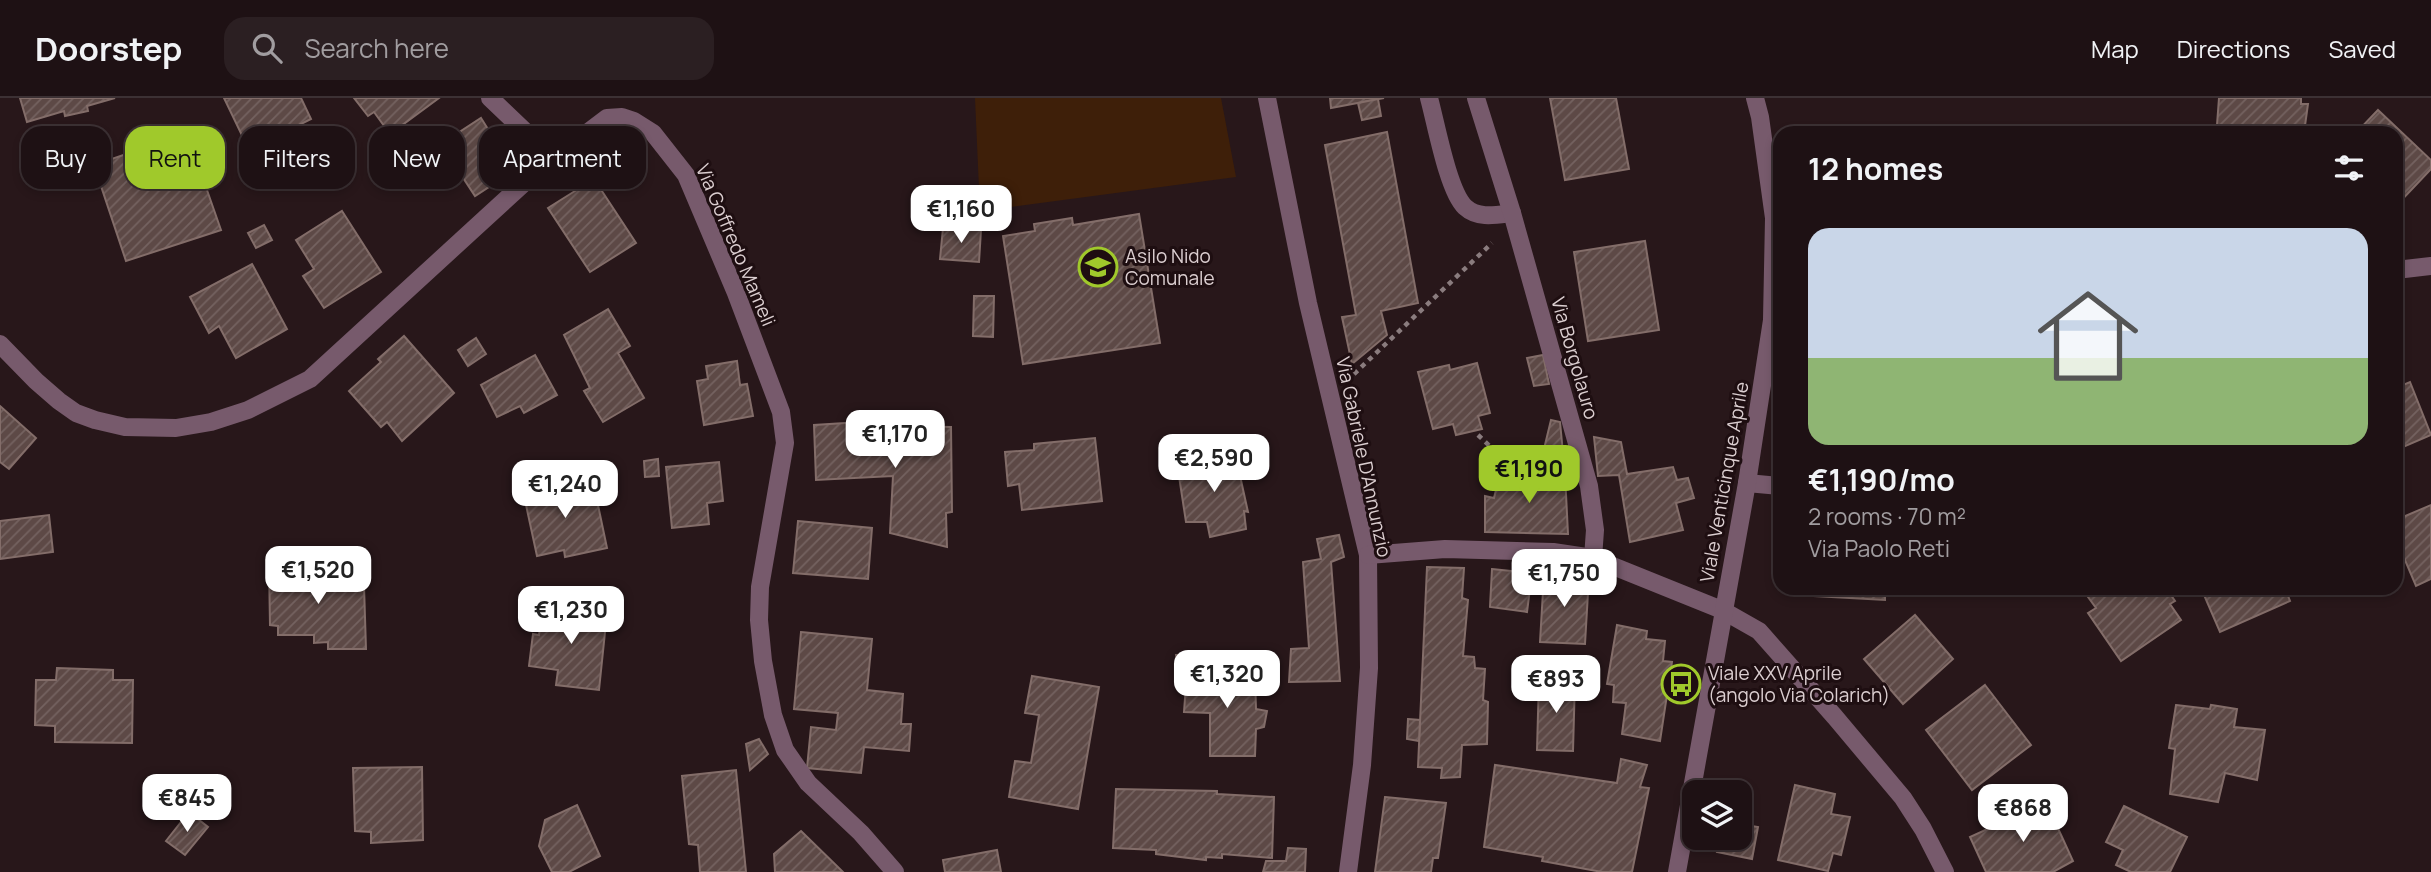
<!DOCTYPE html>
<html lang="en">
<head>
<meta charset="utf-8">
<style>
  :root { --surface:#1e1114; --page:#2b1f22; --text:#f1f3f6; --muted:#a19da0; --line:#3c3134; --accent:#a0c92b }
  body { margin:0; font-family:Manrope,sans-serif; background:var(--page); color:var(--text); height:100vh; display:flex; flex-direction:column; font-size:26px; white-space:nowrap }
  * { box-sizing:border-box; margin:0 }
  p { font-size:23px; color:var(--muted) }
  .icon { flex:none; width:38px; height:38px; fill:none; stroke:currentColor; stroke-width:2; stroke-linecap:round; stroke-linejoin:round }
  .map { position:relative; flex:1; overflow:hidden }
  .side { position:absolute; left:1773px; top:28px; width:630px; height:469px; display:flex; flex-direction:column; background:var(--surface); border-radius:21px; box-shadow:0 4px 10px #0003,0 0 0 2px var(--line) }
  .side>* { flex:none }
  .guide { position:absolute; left:21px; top:28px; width:665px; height:63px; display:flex; gap:14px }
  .buttons { position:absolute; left:1682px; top:682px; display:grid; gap:14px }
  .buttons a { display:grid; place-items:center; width:70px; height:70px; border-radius:14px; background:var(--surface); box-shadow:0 4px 10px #0003,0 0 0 2px var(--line); font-size:35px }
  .price { position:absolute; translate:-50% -60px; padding:0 16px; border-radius:14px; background:#fff; color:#222; font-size:23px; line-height:46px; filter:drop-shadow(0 2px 4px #0008) }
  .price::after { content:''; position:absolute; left:50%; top:42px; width:21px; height:16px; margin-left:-10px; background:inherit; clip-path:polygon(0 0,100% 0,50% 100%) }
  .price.selected { background:var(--accent); color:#111 }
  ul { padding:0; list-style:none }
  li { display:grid; align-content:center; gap:14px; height:371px; padding:0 35px }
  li+li { border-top:2px solid var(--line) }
  li span { display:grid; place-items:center; height:217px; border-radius:21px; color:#555 }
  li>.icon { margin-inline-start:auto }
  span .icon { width:126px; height:126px; fill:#fffc; stroke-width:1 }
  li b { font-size:30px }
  h2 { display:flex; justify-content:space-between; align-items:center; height:84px; padding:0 35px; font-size:30px }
  .tag { padding:0 24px; border-radius:21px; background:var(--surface); box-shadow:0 4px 10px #0003,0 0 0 2px var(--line); font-size:24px; line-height:63px }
  .tag.selected { background:var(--accent); color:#111 }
  header { display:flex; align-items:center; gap:42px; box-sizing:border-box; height:98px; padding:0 35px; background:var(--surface); border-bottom:2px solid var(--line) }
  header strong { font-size:33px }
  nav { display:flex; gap:38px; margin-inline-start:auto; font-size:24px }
  .search { width:490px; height:63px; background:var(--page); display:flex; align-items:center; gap:18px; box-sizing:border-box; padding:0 24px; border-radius:21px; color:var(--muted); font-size:26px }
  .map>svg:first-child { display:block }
</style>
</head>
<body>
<header>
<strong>Doorstep</strong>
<div class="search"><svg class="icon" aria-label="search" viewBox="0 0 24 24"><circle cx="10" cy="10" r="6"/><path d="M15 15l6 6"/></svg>Search here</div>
<nav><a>Map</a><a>Directions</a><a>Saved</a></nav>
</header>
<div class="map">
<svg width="2431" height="774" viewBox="0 0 2431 774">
  <defs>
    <pattern id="building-hatch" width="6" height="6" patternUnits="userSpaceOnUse" patternTransform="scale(1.75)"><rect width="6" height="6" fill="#5d4946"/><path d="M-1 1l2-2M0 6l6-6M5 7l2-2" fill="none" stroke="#746260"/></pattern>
  </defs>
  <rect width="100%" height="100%" fill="#28171a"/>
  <!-- park -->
  <path fill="#3e1f09" d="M 975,0 L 1221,0 L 1236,79 L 980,113 Z"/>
  <!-- building -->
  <g fill="url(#building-hatch)" stroke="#836d69" stroke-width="2">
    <path d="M 20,0 L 115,0 L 87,8 L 88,13 L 65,18 L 64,13 L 27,24 Z"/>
    <path d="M 224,0 L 301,0 L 311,21 L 249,52 Z"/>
    <path d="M 354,0 L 439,0 L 390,36 L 374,14 L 368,18 Z"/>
    <path d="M 1330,0 L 1384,0 L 1331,10 Z"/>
    <path d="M 1550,0 L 1616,0 L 1629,71 L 1565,82 Z"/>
    <path d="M 2219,0 L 2301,0 L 2301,6 L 2308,6 L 2304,35 L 2217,27 Z"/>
    <path d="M 1378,1 L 1381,18 L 1362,22 L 1358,5 Z"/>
    <path d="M 2378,12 L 2431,62 L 2431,71 L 2396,108 L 2396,35 L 2356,35 Z"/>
    <path d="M 481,20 L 498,47 L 492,50 L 509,76 L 475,98 L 441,46 Z"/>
    <path d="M 1387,34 L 1418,205 L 1381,213 L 1387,237 L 1352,266 L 1342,219 L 1356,217 L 1325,47 Z"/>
    <path d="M 187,35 L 221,132 L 126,163 L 94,67 Z"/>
    <path d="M 594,81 L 636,145 L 590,174 L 548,110 Z"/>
    <path d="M 342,113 L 381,174 L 324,210 L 303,178 L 314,171 L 296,142 Z"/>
    <path d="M 1139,116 L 1160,245 L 1023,266 L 1003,138 L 1035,133 L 1034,126 L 1072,120 L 1073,127 Z"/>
    <path d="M 264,127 L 272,142 L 256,150 L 248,135 Z"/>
    <path d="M 943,130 L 981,132 L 979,164 L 940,161 Z"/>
    <path d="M 1645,143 L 1659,232 L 1588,243 L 1574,154 Z"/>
    <path d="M 252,166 L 287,231 L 236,260 L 219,228 L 209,235 L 190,199 Z"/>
    <path d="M 974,198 L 994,198 L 993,239 L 973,238 Z"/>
    <path d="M 608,211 L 630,248 L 618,255 L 644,300 L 603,324 L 584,293 L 590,290 L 564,237 Z"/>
    <path d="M 404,238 L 454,295 L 402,343 L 387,324 L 381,329 L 349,293 L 381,264 L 378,261 Z"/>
    <path d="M 476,240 L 486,256 L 468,268 L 458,252 Z"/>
    <path d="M 535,257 L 557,297 L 524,315 L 520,308 L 497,319 L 481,287 Z"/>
    <path d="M 1543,257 L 1549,286 L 1534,288 L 1527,260 Z"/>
    <path d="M 737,263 L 740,287 L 747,286 L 753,318 L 704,327 L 697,283 L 708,281 L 706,268 Z"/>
    <path d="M 1477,265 L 1490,315 L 1478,318 L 1482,331 L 1456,337 L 1453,326 L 1433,331 L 1418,274 L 1449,267 L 1450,272 Z"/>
    <path d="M 2410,284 L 2431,337 L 2396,352 L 2396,290 Z"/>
    <path d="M 0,308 L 36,340 L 9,371 L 0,364 Z"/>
    <path d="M 893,322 L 895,328 L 951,329 L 952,414 L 946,415 L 947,449 L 890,435 L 893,378 L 816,382 L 814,327 Z"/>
    <path d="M 1551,322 L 1560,324 L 1565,376 L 1522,375 L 1544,351 Z"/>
    <path d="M 1594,339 L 1621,344 L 1627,376 L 1673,369 L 1677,382 L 1688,380 L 1694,400 L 1676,405 L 1683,432 L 1630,444 L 1619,377 L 1598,378 Z"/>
    <path d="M 1095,340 L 1102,403 L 1022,412 L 1019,386 L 1008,388 L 1005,354 L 1034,352 L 1034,346 Z"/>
    <path d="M 1235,355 L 1248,414 L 1244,413 L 1246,431 L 1210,439 L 1207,424 L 1186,424 L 1177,365 Z"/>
    <path d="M 658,361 L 659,378 L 645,379 L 644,363 Z"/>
    <path d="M 719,364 L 723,403 L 707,405 L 709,426 L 672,430 L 666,369 Z"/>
    <path d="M 1519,375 L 1565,376 L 1568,436 L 1485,434 L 1485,398 L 1494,400 L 1497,388 Z"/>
    <path d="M 564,385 L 565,394 L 594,388 L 607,450 L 565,459 L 564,452 L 537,458 L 523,393 Z"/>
    <path d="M 2431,407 L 2431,481 L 2416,488 L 2396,441 L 2396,422 Z"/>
    <path d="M 49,417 L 53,454 L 0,461 L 0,423 Z"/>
    <path d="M 798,423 L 872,430 L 868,481 L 793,475 Z"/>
    <path d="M 1339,437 L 1344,459 L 1331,464 L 1340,583 L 1289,584 L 1291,551 L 1309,550 L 1303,464 L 1321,461 L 1317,441 Z"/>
    <path d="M 269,468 L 297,468 L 297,472 L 331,470 L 332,478 L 356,476 L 357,488 L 364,488 L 366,551 L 328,551 L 328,544 L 314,545 L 314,537 L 278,537 L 278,528 L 270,527 Z"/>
    <path d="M 1427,469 L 1464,470 L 1462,500 L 1468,502 L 1463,558 L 1474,559 L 1475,570 L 1485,571 L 1483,602 L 1488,604 L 1487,646 L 1462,647 L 1460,679 L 1441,680 L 1442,670 L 1418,669 Z"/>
    <path d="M 1492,471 L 1532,475 L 1527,514 L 1490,509 Z"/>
    <path d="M 1544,476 L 1589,478 L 1585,546 L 1540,544 Z"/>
    <path d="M 1797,490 L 1899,490 L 1899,493 L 1885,492 L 1885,502 L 1796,497 Z"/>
    <path d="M 2085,490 L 2166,490 L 2175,503 L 2170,506 L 2181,522 L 2121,563 L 2088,515 L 2096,510 L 2083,492 Z"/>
    <path d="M 2201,490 L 2285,490 L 2290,503 L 2220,534 Z"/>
    <path d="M 543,509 L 607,515 L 599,592 L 556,587 L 558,572 L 529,568 L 533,536 L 539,537 Z"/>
    <path d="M 1915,517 L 1953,561 L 1903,606 L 1864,561 Z"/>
    <path d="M 1617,527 L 1647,533 L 1646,541 L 1665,543 L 1663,563 L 1672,564 L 1660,643 L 1622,636 L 1626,605 L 1613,604 L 1614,587 L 1607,586 Z"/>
    <path d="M 801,534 L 872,541 L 867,592 L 903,596 L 901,626 L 911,626 L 909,653 L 864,649 L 861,675 L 807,670 L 811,629 L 836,632 L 838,615 L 794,611 Z"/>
    <path d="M 1194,556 L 1194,570 L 1177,571 L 1176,557 Z"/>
    <path d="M 57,570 L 113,572 L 113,582 L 133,582 L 132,645 L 55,644 L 55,628 L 35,627 L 36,582 L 56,582 Z"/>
    <path d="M 1187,573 L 1255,575 L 1256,611 L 1267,613 L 1264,629 L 1256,631 L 1255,658 L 1210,658 L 1210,615 L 1184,614 Z"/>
    <path d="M 1032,578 L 1099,589 L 1078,711 L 1009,699 L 1015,663 L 1031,665 L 1039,617 L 1025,615 Z"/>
    <path d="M 1539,580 L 1575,581 L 1573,653 L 1537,652 Z"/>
    <path d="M 1985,587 L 2031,647 L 1972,692 L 1926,632 Z"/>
    <path d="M 2176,607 L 2210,611 L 2211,607 L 2237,611 L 2234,629 L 2265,632 L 2257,682 L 2225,675 L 2218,704 L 2170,696 L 2175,651 L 2169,650 Z"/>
    <path d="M 1408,621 L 1420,622 L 1419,643 L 1407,641 Z"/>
    <path d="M 759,641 L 768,656 L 750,672 L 746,646 Z"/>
    <path d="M 1621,661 L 1647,667 L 1640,689 L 1649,690 L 1632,774 L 1602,774 L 1542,763 L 1543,759 L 1484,749 L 1495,667 L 1617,685 Z"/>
    <path d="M 422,669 L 423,742 L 371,745 L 371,734 L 355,733 L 353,670 Z"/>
    <path d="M 736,672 L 746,774 L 700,774 L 698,747 L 689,746 L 682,678 Z"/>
    <path d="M 1795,687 L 1835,696 L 1831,716 L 1850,719 L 1841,757 L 1833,755 L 1828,773 L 1778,762 Z"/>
    <path d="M 1116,691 L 1217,693 L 1217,696 L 1274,699 L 1272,760 L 1222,756 L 1222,760 L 1206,759 L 1206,762 L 1156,756 L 1156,752 L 1113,750 Z"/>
    <path d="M 1385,699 L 1446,705 L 1438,760 L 1433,760 L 1431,774 L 1375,774 Z"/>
    <path d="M 2046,704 L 2073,763 L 2053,774 L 1986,774 L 1970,739 Z"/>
    <path d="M 577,707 L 600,758 L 569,774 L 552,774 L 539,748 L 545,722 Z"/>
    <path d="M 2124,708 L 2187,739 L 2170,774 L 2131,774 L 2116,767 L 2123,752 L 2106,744 Z"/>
    <path d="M 189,714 L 208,729 L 185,757 L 166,743 Z"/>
    <path d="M 1740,726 L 1758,729 L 1752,761 L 1717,754 L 1720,740 L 1740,740 Z"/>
    <path d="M 801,733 L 843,774 L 775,774 L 774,756 Z"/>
    <path d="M 1288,750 L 1306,751 L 1305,774 L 1263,774 L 1266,763 L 1286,763 Z"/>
    <path d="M 997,752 L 1001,774 L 945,774 L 943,762 Z"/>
  </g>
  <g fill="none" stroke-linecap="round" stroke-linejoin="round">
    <!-- path -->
    <g stroke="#8a7c7e" stroke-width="4.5" stroke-dasharray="5 5" stroke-linecap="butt">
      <path d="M 1354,276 L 1492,145"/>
      <path d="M 1478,337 L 1512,369"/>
    </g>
    <!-- minor -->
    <g stroke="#775a6c" stroke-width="18">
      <path d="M 490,0 L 534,42 L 541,59 L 537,73"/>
      <path d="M 1267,0 L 1308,205 L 1368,457 L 1369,570 L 1362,667 L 1348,774"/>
      <path d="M 1429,0 C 1436,25 1448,93 1465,109 C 1478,121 1496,117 1512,115"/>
      <path d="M 1476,0 L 1512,115 L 1589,388 L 1595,432 L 1593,460"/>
      <path d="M 2396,172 L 2431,168"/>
      <path d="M 0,246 L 36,283 L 59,303 L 76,315 L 95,322 L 125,329 L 176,330 L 211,324 L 248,312 L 310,281 L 537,73 L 607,20 L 622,19 L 634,23 L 653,35 L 686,77 L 736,195 L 781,314 L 785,345 L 760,489 L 759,522 L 763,563 L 773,617 L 785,652 L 808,685 L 861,735 L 895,774"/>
      <path d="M 1747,385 L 1780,388"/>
      <path d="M 1368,457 L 1445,451 L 1553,454 L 1593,460 L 1722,512 L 1759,533 L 1835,619 L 1903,700 L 1923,731 L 1945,774"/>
      <path d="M 1677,774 L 1747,385 L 1772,222 L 1774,120 L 1760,19 L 1755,0"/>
    </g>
  </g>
  <!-- icons -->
  <defs>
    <symbol id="school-ring" viewBox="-11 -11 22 22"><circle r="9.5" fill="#1e0e11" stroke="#a0c92b" stroke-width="1.5"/><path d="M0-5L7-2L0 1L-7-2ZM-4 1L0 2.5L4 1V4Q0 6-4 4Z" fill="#a0c92b"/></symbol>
    <symbol id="bus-ring" viewBox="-11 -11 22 22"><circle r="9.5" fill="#1e0e11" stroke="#a0c92b" stroke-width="1.5"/><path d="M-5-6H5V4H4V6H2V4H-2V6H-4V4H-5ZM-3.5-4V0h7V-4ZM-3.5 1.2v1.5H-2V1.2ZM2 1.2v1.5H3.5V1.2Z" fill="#a0c92b"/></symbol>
  </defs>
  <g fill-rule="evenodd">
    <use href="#school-ring" x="1076" y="147" width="44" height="44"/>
    <use href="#bus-ring" x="1659" y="564" width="44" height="44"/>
  </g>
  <g text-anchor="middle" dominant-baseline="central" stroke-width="6" stroke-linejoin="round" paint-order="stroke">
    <!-- street labels -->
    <g font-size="19" fill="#dbced0" stroke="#1e0e11">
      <text transform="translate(736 147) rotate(67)">Via Goffredo Mameli</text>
      <text transform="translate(1575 260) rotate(74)">Via Borgolauro</text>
      <text transform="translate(1364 359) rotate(78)">Via Gabriele D'Annunzio</text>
      <text transform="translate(1724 384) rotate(-80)">Viale Venticinque Aprile</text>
    </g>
    <!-- poi labels -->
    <g font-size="19" fill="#dbced0" stroke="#1e0e11" text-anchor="start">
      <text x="1125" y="158">Asilo Nido<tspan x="1125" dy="22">Comunale</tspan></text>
      <text x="1708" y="575">Viale XXV Aprile<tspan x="1708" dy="22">(angolo Via Colarich)</tspan></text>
    </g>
  </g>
</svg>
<div class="buttons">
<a><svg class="icon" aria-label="layers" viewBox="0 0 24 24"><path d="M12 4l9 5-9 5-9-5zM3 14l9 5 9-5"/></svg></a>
</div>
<b class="price" style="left:961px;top:147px">€1,160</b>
<b class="price" style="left:895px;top:372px">€1,170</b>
<b class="price" style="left:1214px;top:396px">€2,590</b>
<b class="price selected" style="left:1529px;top:407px">€1,190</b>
<b class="price" style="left:565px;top:422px">€1,240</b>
<b class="price" style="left:318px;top:508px">€1,520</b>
<b class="price" style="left:1564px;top:511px">€1,750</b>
<b class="price" style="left:571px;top:548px">€1,230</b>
<b class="price" style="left:1227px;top:612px">€1,320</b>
<b class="price" style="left:1556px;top:617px">€893</b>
<b class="price" style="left:187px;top:736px">€845</b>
<b class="price" style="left:2023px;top:746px">€868</b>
<div class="guide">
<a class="tag">Buy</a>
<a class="tag selected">Rent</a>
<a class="tag">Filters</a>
<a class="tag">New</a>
<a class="tag">Apartment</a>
</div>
<section class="side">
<h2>12 homes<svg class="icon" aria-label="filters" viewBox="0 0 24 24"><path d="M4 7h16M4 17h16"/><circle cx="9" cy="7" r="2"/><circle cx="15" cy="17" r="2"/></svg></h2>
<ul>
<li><span style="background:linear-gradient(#c9d6e8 60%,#8fb573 0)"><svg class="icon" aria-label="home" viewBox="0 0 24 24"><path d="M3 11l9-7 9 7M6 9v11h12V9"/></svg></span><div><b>€1,190/mo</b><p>2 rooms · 70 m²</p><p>Via Paolo Reti</p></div></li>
</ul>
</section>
</div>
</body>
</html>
